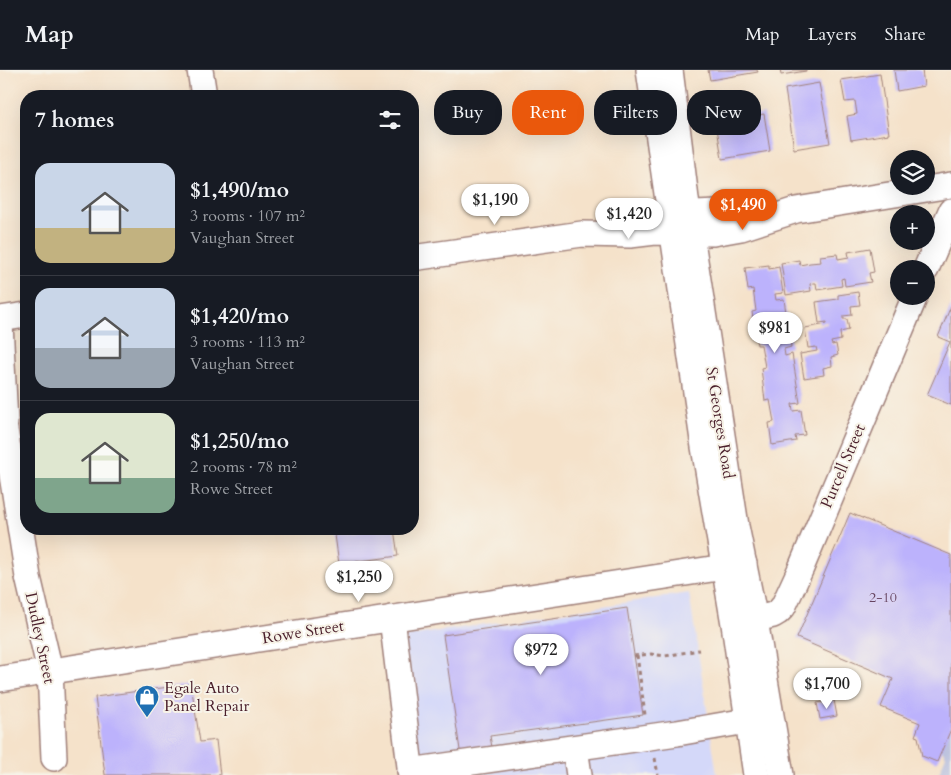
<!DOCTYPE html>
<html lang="en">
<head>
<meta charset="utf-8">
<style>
  :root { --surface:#171b24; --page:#20242c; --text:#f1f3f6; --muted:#9ea1a6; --line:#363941; --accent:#ea580c }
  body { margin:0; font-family:Cardo,serif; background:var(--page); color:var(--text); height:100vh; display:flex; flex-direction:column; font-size:19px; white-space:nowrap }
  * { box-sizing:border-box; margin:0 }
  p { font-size:16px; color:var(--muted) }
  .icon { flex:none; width:28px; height:28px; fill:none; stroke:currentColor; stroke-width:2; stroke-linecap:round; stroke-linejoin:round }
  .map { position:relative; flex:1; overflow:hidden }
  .panel { position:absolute; left:20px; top:20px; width:399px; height:445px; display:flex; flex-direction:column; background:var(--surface); border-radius:20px; box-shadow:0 5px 20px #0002 }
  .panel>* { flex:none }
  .hud { position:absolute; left:434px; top:20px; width:441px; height:45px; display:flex; gap:10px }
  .buttons { position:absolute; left:890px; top:80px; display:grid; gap:10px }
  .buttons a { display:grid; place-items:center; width:45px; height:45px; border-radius:50%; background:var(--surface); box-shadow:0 5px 20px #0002; font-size:25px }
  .price { position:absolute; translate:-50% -42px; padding:0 11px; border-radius:18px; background:#fff; color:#222; font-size:16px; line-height:32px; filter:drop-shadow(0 1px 2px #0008) }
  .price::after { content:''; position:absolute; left:50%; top:30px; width:15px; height:11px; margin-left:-8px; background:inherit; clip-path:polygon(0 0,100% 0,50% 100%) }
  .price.on { background:var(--accent); color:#fff }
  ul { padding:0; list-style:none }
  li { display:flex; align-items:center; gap:15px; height:125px; padding:0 15px }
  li+li { border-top:1px solid var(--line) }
  li span { display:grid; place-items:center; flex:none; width:140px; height:100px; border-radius:15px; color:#555 }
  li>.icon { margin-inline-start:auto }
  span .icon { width:60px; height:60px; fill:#fffc; stroke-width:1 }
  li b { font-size:21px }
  h2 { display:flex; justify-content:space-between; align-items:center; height:60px; padding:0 15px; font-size:21px }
  .chip { padding:0 18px; border-radius:20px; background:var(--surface); box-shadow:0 5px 20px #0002; font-size:18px; line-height:45px }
  .chip.on { background:var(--accent); color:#fff }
  header { display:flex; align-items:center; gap:30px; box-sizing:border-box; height:70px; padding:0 25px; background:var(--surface); border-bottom:1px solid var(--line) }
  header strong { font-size:24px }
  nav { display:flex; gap:28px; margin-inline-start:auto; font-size:18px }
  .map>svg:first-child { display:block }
</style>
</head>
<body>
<header>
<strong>Map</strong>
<nav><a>Map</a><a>Layers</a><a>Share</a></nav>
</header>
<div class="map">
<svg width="951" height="705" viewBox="0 0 951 705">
  <rect width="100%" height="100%" fill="#f7f3e8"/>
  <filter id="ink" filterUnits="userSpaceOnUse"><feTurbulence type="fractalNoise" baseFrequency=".02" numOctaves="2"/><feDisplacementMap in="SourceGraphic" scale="10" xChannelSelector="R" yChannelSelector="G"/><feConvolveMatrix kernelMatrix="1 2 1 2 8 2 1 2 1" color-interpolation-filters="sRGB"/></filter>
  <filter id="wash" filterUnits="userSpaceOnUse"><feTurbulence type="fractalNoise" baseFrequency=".0096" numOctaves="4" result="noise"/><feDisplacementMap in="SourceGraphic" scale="20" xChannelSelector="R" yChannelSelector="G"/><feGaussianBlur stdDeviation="1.12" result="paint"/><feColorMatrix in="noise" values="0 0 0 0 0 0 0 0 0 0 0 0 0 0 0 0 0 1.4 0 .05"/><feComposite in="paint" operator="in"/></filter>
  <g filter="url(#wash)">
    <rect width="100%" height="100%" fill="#f5e2ca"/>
    <!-- built -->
    <path fill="#d4d8f9" d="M 689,523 L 717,705 L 403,705 L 382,570 Z"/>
    <!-- railway -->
    <path fill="#bdc3de" d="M 951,651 L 951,705 L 938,705 L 946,686 L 940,677 Z"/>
    <g id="blocks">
      <!-- building -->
      <g fill="#bcb2fc">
        <path d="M 708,0 L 757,0 L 758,2 L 710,10 Z"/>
        <path d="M 780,0 L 806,0 L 806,1 L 781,5 Z"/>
        <path d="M 894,0 L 922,0 L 924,16 L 897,21 Z"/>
        <path d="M 880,4 L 889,64 L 851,70 L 847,46 L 857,44 L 855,31 L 845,32 L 841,10 Z"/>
        <path d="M 819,13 L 830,73 L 794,79 L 785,19 Z"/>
        <path d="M 764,44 L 770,81 L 722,89 L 716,52 Z"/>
        <path d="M 870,178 L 874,202 L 869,203 L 871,212 L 845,216 L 844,208 L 841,209 L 842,216 L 817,220 L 816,213 L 813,213 L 810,214 L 811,221 L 786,225 L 781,193 L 799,190 L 800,195 L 810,193 L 821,192 L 820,186 L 837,184 L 838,189 L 849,187 L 848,182 Z"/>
        <path d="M 769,195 L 769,199 L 779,197 L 783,223 L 775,224 L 776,230 L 784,229 L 791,277 L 784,279 L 785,286 L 792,284 L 800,333 L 792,334 L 793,341 L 801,340 L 805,365 L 795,366 L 796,371 L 772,375 L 769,353 L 774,352 L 770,330 L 765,331 L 761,298 L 765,297 L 761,275 L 757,275 L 752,242 L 756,241 L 753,219 L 748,220 L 745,198 Z"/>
        <path d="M 858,222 L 860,235 L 851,236 L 852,245 L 843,246 L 843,249 L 847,249 L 849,260 L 840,262 L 841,270 L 831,272 L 832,275 L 836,274 L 838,285 L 831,287 L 832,296 L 823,298 L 824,305 L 804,308 L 800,284 L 817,281 L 816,277 L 808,278 L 805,258 L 827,254 L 827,252 L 819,253 L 816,232 L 838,229 L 838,225 Z"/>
        <path d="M 951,236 L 951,335 L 927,325 L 950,272 L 938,267 Z"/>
        <path d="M 850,443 L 951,485 L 951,659 L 937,692 L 922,686 L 918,667 L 915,666 L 920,653 L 881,637 L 893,609 L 797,568 Z"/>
        <path d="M 382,459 L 394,459 L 398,486 L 339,494 L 335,465 Z"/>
        <path d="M 627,538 L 643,645 L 490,666 L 493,683 L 461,687 L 443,565 Z"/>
        <path d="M 191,614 L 200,672 L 216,670 L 220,705 L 105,705 L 95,627 Z"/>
        <path d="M 834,630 L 837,646 L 820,649 L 817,633 Z"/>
      </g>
    </g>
  </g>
  <g filter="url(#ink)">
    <use href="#blocks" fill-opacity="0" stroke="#a0807a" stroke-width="1"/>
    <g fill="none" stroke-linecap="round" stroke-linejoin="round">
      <defs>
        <g id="minor">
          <path d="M 200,0 L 204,26"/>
          <path d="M 649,0 L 704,377 L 734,554 L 756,705"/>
          <path d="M 670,0 L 688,145 L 736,456 L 755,550 L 781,705"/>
          <path d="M 672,145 L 764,141"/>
          <path d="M 412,188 L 582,164 L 630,165 L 655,162 L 713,163 L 741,158 L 796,140 L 951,115"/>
          <path d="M 926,199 L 951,141"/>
          <path d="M 0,249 L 26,245"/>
          <path d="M 0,253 L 5,353"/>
          <path d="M 0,337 L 5,360 L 28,507 L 50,601 L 54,688"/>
          <path d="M 392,548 L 411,705"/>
          <path d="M 739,553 L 773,545 L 778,542 L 783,537 L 801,498 L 915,226"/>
          <path d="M 0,609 L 744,494"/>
          <path d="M 575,678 L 579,705"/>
          <path d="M 410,701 L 677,663 L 764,648"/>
        </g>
      </defs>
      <!-- minor casing -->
      <use href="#minor" stroke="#a0807a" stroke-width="28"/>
      <!-- path -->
      <g stroke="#a0807a" stroke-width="3" stroke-dasharray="4 4" stroke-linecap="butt">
        <path d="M 637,585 L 645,645"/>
        <path d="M 634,586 L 651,584 L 665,586 L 699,580"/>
        <path d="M 655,688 L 658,705"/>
      </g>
      <!-- minor -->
      <use href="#minor" stroke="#fff" stroke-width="25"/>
    </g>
  </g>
  <!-- icons -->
  <defs>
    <symbol id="shop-pin" viewBox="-11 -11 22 30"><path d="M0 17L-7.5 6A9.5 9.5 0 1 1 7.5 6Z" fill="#1f6fb2" stroke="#f7f3e8"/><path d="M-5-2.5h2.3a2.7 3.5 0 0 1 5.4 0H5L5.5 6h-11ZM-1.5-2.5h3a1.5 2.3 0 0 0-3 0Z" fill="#fff"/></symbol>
  </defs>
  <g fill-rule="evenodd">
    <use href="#shop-pin" x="133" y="613" width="28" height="38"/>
  </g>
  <g text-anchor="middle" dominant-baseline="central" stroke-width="4" stroke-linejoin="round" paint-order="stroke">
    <!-- number labels -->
    <g font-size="14" fill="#66445f">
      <text x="883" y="527">2-10</text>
    </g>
    <!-- street labels -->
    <g font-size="16" fill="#4a1f2b" stroke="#f7f3e8">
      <text transform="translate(720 353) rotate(81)">St Georges Road</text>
      <text transform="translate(843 396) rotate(-67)">Purcell Street</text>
      <text transform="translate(303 562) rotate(-9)">Rowe Street</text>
      <text transform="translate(40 568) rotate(78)">Dudley Street</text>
    </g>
    <!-- poi labels -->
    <g font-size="16" fill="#4a1f2b" stroke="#f7f3e8" text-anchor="start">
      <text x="164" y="618">Egale Auto<tspan x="164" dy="18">Panel Repair</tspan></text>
    </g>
  </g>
</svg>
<div class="buttons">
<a><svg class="icon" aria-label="layers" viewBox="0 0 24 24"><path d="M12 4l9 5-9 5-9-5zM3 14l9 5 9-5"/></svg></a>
<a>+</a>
<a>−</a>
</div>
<b class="price" style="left:495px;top:156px">$1,190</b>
<b class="price on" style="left:743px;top:161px">$1,490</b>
<b class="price" style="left:629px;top:170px">$1,420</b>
<b class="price" style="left:775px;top:284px">$981</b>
<b class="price" style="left:359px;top:533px">$1,250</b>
<b class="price" style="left:541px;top:606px">$972</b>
<b class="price" style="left:827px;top:640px">$1,700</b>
<div class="hud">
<a class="chip">Buy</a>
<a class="chip on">Rent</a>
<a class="chip">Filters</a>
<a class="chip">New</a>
</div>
<section class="panel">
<h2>7 homes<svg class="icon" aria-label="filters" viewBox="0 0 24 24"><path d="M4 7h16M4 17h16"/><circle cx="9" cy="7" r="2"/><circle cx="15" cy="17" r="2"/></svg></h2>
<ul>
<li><span style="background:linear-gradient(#c9d6e8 65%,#c2b280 0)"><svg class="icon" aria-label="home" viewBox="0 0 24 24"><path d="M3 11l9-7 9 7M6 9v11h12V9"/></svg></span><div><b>$1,490/mo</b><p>3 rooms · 107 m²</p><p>Vaughan Street</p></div></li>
<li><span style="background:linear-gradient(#c9d6e8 60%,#9aa5b1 0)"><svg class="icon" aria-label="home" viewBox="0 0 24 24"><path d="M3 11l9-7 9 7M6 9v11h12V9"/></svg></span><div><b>$1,420/mo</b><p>3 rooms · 113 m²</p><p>Vaughan Street</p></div></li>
<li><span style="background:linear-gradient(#dfe7d0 65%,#7fa58c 0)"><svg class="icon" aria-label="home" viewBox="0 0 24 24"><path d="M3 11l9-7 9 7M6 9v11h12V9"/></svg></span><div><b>$1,250/mo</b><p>2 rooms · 78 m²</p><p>Rowe Street</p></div></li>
</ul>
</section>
</div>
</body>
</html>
